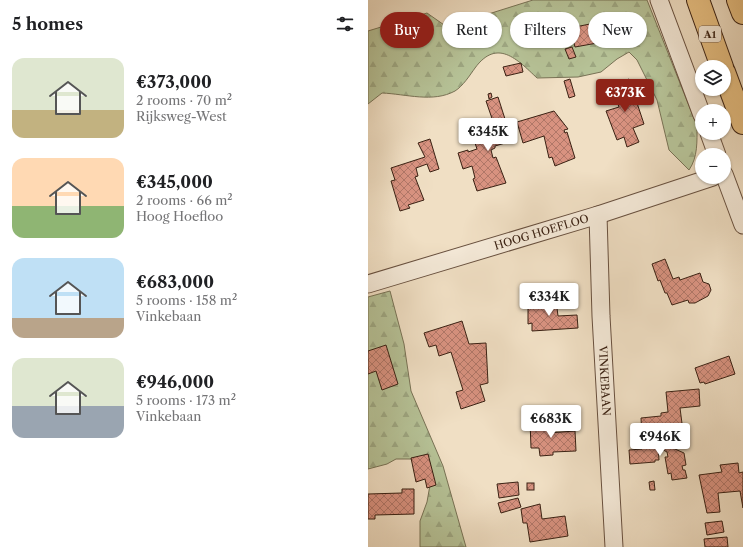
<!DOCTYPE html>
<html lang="en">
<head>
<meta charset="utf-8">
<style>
  :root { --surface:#fff; --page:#f2f2f2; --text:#202124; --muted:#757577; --accent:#8f2418 }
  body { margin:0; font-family:"Libre Caslon Text",serif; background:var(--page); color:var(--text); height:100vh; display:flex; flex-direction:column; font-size:15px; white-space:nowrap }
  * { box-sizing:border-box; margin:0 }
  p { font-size:13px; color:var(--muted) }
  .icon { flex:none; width:22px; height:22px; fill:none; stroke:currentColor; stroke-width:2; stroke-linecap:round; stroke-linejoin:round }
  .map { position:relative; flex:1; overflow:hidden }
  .details { display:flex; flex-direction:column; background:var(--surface); width:368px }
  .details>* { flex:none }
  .hud { position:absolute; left:12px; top:12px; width:303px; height:36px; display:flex; gap:8px }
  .tools { position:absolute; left:327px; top:60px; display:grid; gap:8px }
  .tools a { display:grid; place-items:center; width:36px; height:36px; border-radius:50%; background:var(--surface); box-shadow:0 1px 3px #0004; font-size:20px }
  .price { position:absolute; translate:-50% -34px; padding:0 9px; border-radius:4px; background:#fff; color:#222; font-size:13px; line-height:26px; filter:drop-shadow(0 1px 2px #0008) }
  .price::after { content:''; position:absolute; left:50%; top:24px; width:12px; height:9px; margin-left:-6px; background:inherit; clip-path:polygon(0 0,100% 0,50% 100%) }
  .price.active { background:var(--accent); color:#fff }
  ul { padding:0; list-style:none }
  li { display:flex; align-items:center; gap:12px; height:100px; padding:0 12px }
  li span { display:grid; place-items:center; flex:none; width:112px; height:80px; border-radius:12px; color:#555 }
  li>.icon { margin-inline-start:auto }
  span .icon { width:48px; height:48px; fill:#fffc; stroke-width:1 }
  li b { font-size:17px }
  h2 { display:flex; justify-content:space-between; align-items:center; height:48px; padding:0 12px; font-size:17px }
  .tag { padding:0 14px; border-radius:18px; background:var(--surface); box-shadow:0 1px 3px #0004; font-size:14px; line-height:36px }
  .tag.active { background:var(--accent); color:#fff }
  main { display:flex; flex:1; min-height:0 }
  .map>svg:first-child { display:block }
</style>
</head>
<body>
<main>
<section class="details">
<h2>5 homes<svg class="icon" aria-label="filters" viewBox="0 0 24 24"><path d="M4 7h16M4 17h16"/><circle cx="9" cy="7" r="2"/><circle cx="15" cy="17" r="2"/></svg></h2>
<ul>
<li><span style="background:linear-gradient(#dfe7d0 65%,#c2b280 0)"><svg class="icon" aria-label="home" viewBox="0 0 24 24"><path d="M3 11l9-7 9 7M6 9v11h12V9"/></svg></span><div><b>€373,000</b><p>2 rooms · 70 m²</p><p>Rijksweg-West</p></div></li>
<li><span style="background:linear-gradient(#ffd9b3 60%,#8fb573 0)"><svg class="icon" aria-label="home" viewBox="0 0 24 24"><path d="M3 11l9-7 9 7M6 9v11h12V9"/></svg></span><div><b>€345,000</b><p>2 rooms · 66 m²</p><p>Hoog Hoefloo</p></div></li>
<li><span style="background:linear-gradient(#bfe0f5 75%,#b9a48a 0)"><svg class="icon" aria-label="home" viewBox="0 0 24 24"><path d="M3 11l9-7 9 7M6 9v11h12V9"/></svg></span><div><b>€683,000</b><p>5 rooms · 158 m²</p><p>Vinkebaan</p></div></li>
<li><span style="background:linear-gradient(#dfe7d0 60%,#9aa5b1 0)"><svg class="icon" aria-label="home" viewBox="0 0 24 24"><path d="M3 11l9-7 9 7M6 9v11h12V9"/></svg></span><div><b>€946,000</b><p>5 rooms · 173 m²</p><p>Vinkebaan</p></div></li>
</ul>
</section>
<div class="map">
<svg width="375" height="547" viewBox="0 0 375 547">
  <defs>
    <pattern id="forest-firs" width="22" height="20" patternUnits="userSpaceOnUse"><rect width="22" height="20" fill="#b6c297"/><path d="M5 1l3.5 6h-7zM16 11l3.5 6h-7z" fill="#9da681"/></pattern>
    <pattern id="building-cross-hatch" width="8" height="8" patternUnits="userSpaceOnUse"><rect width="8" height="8" fill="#d89280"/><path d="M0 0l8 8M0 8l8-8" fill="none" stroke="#b07768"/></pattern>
  </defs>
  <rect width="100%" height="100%" fill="#f0dfc4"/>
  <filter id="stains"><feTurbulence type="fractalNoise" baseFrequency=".005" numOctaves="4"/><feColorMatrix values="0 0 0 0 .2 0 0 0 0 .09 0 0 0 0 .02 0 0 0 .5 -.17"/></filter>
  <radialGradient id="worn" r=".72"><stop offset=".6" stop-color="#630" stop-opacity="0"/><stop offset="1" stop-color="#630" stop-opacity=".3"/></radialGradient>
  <!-- forest -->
  <g fill="url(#forest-firs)" stroke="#787255">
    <path d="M 165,0 L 279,0 L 329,126 C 329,141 330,157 321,170 L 301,150 L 289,100 L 269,60 L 261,52 L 249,59 L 233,72 L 210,77 L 169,78 C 149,59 129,38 107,68 C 102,75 95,86 87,91 C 65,103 38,94 14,93 L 0,104 L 0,31 L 59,13 L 79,27 Z"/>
    <path d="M 22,291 L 36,344 L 43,391 L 75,466 L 98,547 L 52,547 L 52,521 L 59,502 L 62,485 L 44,459 L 28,459 L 19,464 L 0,469 L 0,297 Z"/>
  </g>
  <!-- building -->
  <g fill="url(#building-cross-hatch)" stroke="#3a2113">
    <path d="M 242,20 L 246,40 L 207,47 L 202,28 Z"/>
    <path d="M 204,47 L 208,57 L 201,59 L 197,49 Z"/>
    <path d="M 153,63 L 155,72 L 138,76 L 135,67 Z"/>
    <path d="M 202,79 L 207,96 L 201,98 L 196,81 Z"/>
    <path d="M 261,79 L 276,124 L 265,128 L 271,142 L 259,147 L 256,137 L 249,140 L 238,111 L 251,107 L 243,86 Z"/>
    <path d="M 123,93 L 124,97 L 121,99 L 120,94 Z"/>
    <path d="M 130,97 L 144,141 L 127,146 L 127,148 L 123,150 L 125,158 L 128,157 L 138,183 L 109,191 L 105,179 L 107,178 L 104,166 L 95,169 L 90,153 L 100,150 L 100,152 L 109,149 L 107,143 L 130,136 L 118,101 Z"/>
    <path d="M 186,111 L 200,129 L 196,130 L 197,133 L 199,132 L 207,158 L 187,166 L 184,157 L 181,158 L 176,136 L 155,143 L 149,122 Z"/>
    <path d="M 62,139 L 71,169 L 62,172 L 59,164 L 48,168 L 50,176 L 47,177 L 56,200 L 40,205 L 42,208 L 32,211 L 23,181 L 27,180 L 23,168 L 57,157 L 50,143 Z"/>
    <path d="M 297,259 L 305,279 L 311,277 L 312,280 L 332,273 L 335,282 L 341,284 L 343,290 L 340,296 L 327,303 L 321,303 L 320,300 L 304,305 L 299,293 L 297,293 L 292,280 L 290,281 L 284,264 Z"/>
    <path d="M 188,300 L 190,316 L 209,315 L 210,328 L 164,331 L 164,323 L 160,324 L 160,309 L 163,308 L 162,301 Z"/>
    <path d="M 94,321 L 101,344 L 118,343 L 120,383 L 112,385 L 117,401 L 93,409 L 88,392 L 95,390 L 83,352 L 71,356 L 68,345 L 61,347 L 56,333 Z"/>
    <path d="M 18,345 L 30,384 L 14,390 L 8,371 L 0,374 L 0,351 Z"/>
    <path d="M 361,356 L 367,374 L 337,384 L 336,382 L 332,383 L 327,368 Z"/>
    <path d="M 331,389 L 332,406 L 312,408 L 315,431 L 308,432 L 307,434 L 300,434 L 300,432 L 294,435 L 274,437 L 273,418 L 293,416 L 293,413 L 300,412 L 298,392 Z"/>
    <path d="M 180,420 L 180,433 L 207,431 L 208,451 L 185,452 L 185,455 L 172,456 L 171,448 L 163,448 L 162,421 Z"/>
    <path d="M 289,436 L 289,441 L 316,453 L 318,465 L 314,466 L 315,470 L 317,470 L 319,478 L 304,480 L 303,473 L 300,474 L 297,457 L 300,457 L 299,452 L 290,447 L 291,460 L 287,460 L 287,462 L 262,464 L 261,450 L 274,449 L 274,437 Z"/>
    <path d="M 60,454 L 68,485 L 59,488 L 57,479 L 48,482 L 43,458 Z"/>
    <path d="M 370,463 L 371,473 L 375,472 L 375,508 L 372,491 L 350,493 L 352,512 L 339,513 L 331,475 L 354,472 L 352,465 Z"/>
    <path d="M 286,481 L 287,490 L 282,490 L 281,482 Z"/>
    <path d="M 150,482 L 151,495 L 131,498 L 129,484 Z"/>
    <rect x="159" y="483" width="7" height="7"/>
    <path d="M 34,489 L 46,489 L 46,514 L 7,515 L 7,519 L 0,519 L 0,494 L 34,493 Z"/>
    <path d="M 150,498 L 153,507 L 133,513 L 130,503 Z"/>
    <path d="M 172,504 L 174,519 L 197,516 L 200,536 L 162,542 L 159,523 L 155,523 L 153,509 Z"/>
    <path d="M 354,521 L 356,532 L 339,535 L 337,523 Z"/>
    <path d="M 359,537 L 360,547 L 337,547 L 336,539 Z"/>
  </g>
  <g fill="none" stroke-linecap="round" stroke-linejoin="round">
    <defs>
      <g id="minor">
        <path d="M 291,0 L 334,115"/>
        <path d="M 341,133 L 349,155"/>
        <path d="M 356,174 L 375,225"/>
        <path id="s1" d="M 230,215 L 233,316 L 246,547"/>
        <path id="s2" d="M 0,284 L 230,215 L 345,177"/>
      </g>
      <g id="motorway">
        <path d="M 330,0 L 354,67"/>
        <path d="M 370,0 L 375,13"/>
        <path d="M 356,72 L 375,123"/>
      </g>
    </defs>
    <!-- minor casing -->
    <use href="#minor" stroke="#68503f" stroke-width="19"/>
    <!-- motorway casing -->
    <use href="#motorway" stroke="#3a2113" stroke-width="24"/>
    <!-- minor -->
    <use href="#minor" stroke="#f5ead9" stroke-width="17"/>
    <!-- motorway -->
    <use href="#motorway" stroke="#e8c082" stroke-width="22"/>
  </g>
  <g text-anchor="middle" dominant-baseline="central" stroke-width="4" stroke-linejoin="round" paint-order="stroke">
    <!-- shield labels -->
    <rect fill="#f5ead9" stroke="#725d4e" stroke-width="1" x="331" y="26" width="22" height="16" rx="3"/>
    <g font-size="10" font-weight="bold" fill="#3a2113">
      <text x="342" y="34">A1</text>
    </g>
    <!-- street labels -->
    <g font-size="11" fill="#3a2113" stroke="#f5ead9">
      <text stroke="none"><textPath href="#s2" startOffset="181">HOOG HOEFLOO</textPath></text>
      <text stroke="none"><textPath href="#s1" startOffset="166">VINKEBAAN</textPath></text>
    </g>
  </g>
  <rect width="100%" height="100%" filter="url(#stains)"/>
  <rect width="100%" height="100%" fill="url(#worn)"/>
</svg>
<div class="tools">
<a><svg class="icon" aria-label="layers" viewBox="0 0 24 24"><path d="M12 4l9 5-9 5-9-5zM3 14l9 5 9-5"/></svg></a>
<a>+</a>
<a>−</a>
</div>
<b class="price active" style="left:257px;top:113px">€373K</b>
<b class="price" style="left:120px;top:152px">€345K</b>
<b class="price" style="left:181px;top:317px">€334K</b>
<b class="price" style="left:183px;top:439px">€683K</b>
<b class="price" style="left:292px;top:457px">€946K</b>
<div class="hud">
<a class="tag active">Buy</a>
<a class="tag">Rent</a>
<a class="tag">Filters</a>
<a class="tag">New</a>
</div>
</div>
</main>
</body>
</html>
